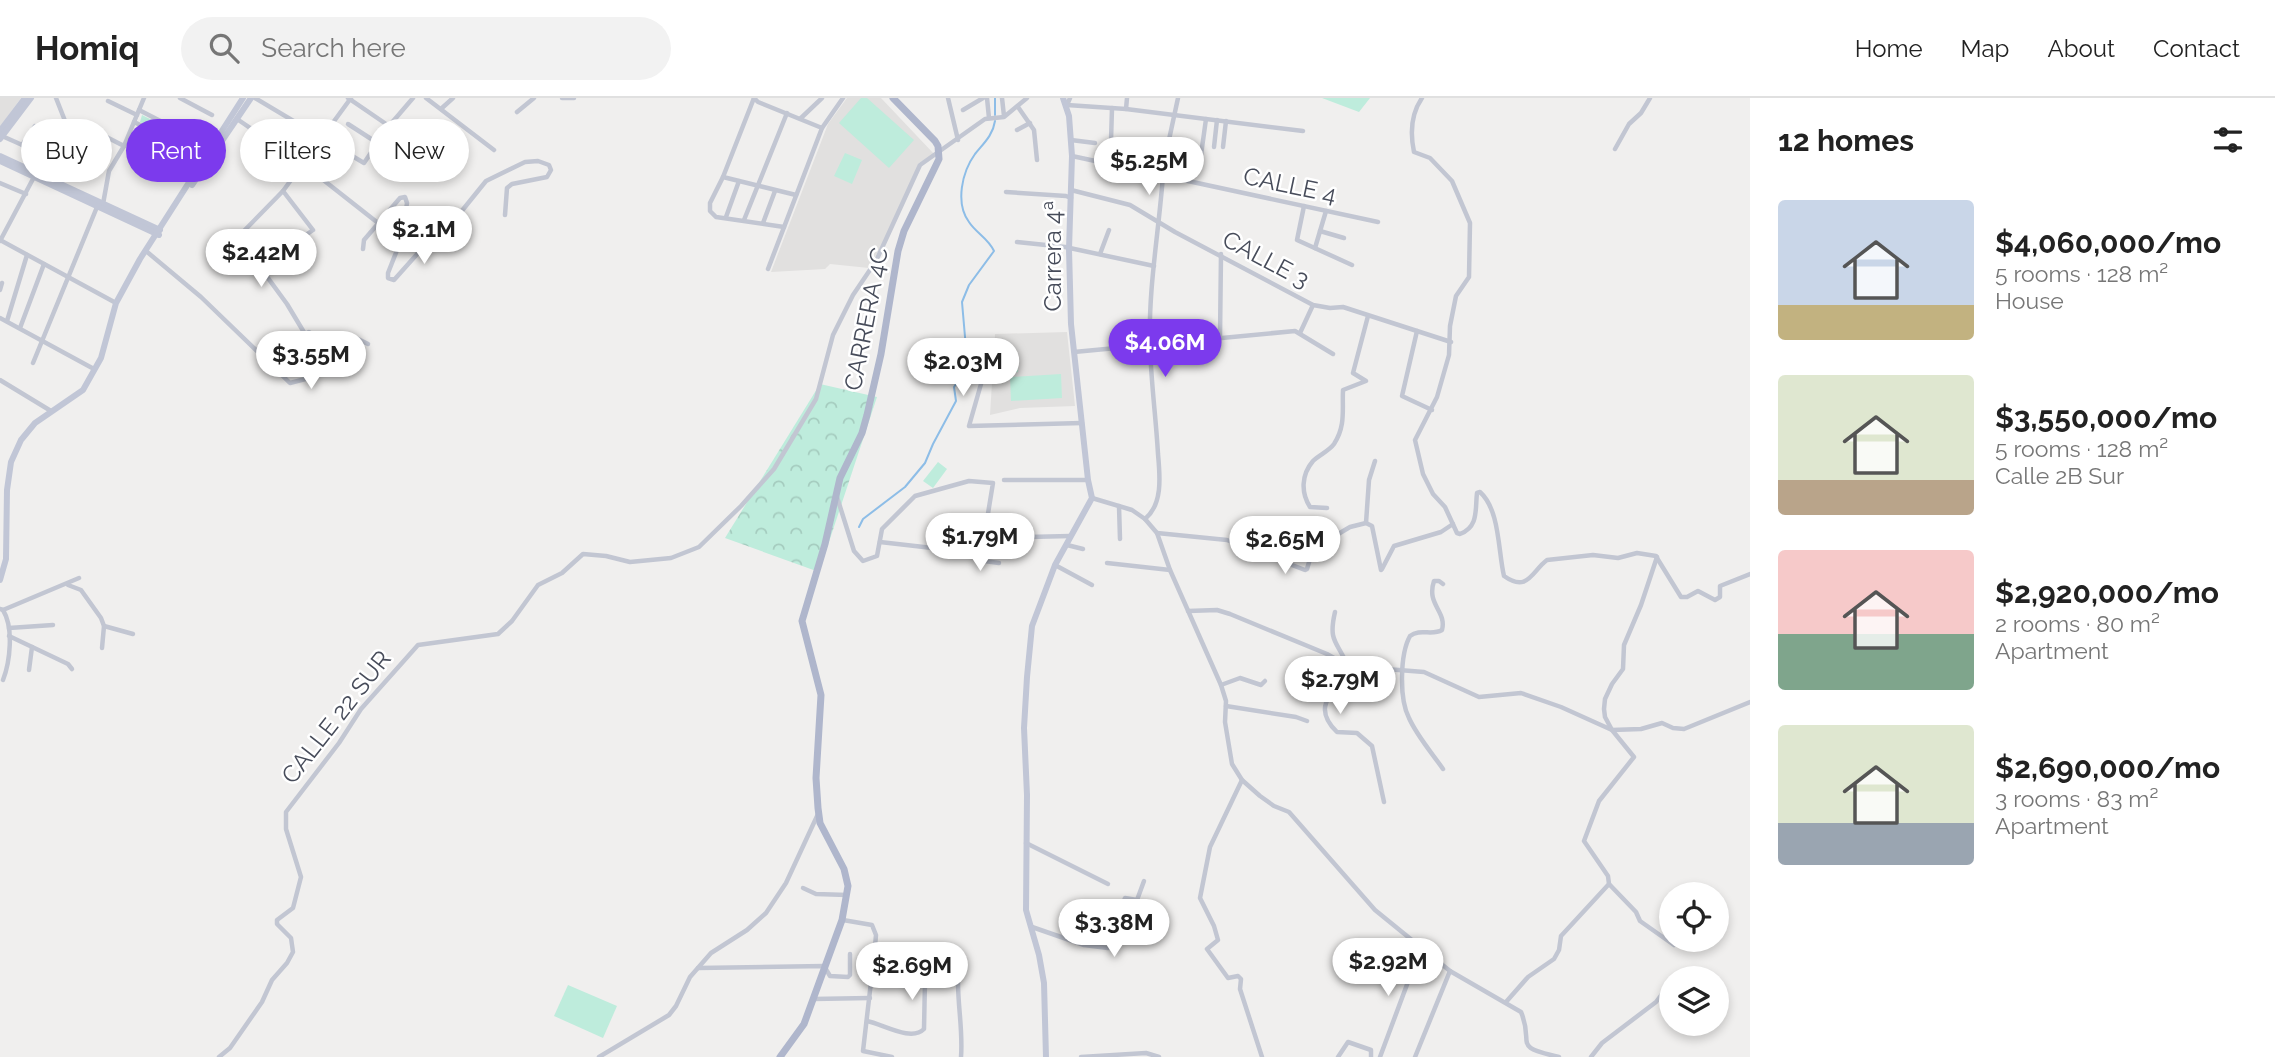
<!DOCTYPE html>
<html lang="en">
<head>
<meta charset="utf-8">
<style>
  :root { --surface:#fff; --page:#f2f2f2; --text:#222; --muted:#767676; --line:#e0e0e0; --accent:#7c3aed }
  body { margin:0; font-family:Raleway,sans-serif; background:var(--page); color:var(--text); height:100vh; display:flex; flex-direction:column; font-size:26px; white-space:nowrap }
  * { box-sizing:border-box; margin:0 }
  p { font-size:23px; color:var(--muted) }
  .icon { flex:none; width:38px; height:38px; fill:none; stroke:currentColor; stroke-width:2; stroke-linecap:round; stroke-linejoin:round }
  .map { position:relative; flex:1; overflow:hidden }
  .side { display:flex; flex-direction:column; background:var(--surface); width:525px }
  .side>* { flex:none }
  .guide { position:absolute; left:21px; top:21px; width:665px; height:63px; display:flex; gap:14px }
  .buttons { position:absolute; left:1659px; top:784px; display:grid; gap:14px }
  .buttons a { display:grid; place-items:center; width:70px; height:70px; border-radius:50%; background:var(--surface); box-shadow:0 4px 10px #0003; font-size:35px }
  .price { position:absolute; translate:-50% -60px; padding:0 16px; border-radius:24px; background:#fff; color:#222; font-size:23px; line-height:46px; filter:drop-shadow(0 2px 4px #0008) }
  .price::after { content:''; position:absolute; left:50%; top:42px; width:21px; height:16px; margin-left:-10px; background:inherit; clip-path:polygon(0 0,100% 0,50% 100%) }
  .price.selected { background:var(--accent); color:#fff }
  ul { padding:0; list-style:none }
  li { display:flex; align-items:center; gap:21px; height:175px; padding:0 28px }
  li span { display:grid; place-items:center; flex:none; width:196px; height:140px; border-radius:7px; color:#555 }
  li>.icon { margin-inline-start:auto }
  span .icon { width:84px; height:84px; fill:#fffc; stroke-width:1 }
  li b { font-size:30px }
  h2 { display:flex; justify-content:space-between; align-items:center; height:84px; padding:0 28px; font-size:30px }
  .pill { padding:0 24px; border-radius:32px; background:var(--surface); box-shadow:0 4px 10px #0003; font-size:24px; line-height:63px }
  .pill.selected { background:var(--accent); color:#fff }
  header { display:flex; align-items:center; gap:42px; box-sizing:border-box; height:98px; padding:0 35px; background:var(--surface); border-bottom:2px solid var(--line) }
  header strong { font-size:33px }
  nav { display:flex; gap:38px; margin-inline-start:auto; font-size:24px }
  .search { width:490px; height:63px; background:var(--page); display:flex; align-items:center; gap:18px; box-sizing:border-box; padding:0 24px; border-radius:38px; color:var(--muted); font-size:26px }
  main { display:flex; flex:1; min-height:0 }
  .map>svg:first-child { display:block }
</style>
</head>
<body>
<header>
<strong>Homiq</strong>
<div class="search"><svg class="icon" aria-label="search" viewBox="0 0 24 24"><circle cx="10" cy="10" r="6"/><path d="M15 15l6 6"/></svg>Search here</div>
<nav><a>Home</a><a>Map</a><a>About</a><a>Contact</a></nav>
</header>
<main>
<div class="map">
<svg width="1750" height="959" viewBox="0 0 1750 959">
  <defs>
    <pattern id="park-crowns" width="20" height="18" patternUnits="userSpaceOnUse" patternTransform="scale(1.75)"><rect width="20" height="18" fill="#beecdc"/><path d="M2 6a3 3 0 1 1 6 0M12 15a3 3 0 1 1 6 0" fill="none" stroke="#a5ccbf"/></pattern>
  </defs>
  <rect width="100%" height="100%" fill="#f0efee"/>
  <!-- education -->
  <g fill="#e1e0df">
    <path d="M 0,0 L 21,0 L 0,29 Z"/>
    <path d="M 847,0 L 881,0 L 934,56 L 919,65 L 890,131 L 869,170 L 830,166 L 825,171 L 771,174 L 828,26 Z"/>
    <path d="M 1067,234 L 1075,308 L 1020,310 L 990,317 L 995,236 Z"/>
  </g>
  <!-- grass -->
  <g fill="#beecdc">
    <path d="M 861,0 L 867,0 L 914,42 L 889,70 L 839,25 Z"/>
    <path d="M 1322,0 L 1370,0 L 1359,14 Z"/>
    <path d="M 845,55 L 862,62 L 852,86 L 834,78 Z"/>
    <path d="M 1016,257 L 1018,274 L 1001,276 L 999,259 Z"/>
    <path d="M 1061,276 L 1062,300 L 1011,303 L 1010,279 Z"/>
    <path d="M 938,364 L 947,371 L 933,390 L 923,383 Z"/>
    <path d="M 568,887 L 617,908 L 603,940 L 554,918 Z"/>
  </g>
  <!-- park -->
  <g fill="url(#park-crowns)">
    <path d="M 142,17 L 205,49 L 202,55 L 140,24 Z"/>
    <path d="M 820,286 L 877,299 L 819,474 L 725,440 Z"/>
  </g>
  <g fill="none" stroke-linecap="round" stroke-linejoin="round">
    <!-- stream -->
    <g stroke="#8dbde7" stroke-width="2">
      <path d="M 995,0 L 995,17"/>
      <path d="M 859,429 L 863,421 L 905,389 L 925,365 L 933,346 L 956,303 L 954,289 L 962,278 L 967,262 L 962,204 L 969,187 L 994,153 C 988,140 976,135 969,124 C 955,105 962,74 975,56 C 984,45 993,37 995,23"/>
    </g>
    <!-- street -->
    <g stroke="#c2c6d2" stroke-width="4.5">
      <path d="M 180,0 L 212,17"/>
      <path d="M 255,0 L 364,65 L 389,28 L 413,0"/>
      <path d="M 348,0 L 389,28"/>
      <path d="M 426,0 L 494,52"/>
      <path d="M 562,0 L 574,0"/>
      <path d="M 754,0 L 723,79 L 710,105 L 710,113 L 716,119 L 784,129"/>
      <path d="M 754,0 L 758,4 L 822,30"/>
      <path d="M 948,0 L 958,42"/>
      <path d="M 987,0 L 989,20"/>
      <path d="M 1002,0 L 1004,18"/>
      <path d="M 1070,0 L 1067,7 L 1126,11 L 1303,33"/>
      <path d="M 1422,0 C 1411,16 1410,35 1414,54 L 1430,60 L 1452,83 L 1470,125 L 1469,179 L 1456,198 L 1450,228 L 1449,257 L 1437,299 L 1415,342 L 1423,376 L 1433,396 L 1445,409 L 1457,435 L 1460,436 C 1479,429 1475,411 1477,395 L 1480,394 C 1500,412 1498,453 1504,478 C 1528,495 1532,473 1547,462 L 1593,457 L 1618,460 L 1637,455 L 1656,458"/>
      <path d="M 108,3 L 137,17"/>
      <path d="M 1018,9 L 1034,32 L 1037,62"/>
      <path d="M 442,10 L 453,0"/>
      <path d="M 1126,11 L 1127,0"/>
      <path d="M 139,12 L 213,50"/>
      <path d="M 963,12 L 983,0"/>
      <path d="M 517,14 L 534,0"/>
      <path d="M 801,20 L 822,0"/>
      <path d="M 237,21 L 303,66 L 378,125"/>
      <path d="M 134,24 L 206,59"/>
      <path d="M 348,26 L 379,46"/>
      <path d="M 83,27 L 124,48"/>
      <path d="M 1017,32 L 1030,25"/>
      <path d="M 2,38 L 56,62"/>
      <path d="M 1071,42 L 1095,45"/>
      <path d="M 1111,43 L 1112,10"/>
      <path d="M 22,47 L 35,28"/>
      <path d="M 1214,49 L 1217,22"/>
      <path d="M 1223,49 L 1226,23"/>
      <path d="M 1167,51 L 1178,0"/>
      <path d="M 1615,51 L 1629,26 L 1641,15 L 1650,0"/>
      <path d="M 1201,57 L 1206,21"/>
      <path d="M 1072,58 L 1378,124"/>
      <path d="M 45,79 L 69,33 L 56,0"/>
      <path d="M 723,79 L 796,97"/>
      <path d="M 0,85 L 26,96"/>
      <path d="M 1071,92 L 1130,107 L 1175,134 L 1313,207 L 1330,210 L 1343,209 L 1451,244"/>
      <path d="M 1006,94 L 1066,98 L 1071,100"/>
      <path d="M 103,106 L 109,73 L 124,48 L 144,0"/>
      <path d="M 1304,108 L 1297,142 L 1352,167"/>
      <path d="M 726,119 L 739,83"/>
      <path d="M 744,122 L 787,15"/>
      <path d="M 763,125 L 775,93"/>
      <path d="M 1320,133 L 1344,140"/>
      <path d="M 275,135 L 286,152"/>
      <path d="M 0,142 L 116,205"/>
      <path d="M 0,143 L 34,79"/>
      <path d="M 1017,144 L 1065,149 L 1154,168"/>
      <path d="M 1315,150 L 1326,113"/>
      <path d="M 363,151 L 364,142 L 400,100 L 405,99 L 407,105 L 401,142 L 388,175 L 388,180 L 394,182 L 427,145 L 448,130 L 486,83 L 525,64 L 538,63 L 549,67 L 551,72 L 547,79 L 512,86 L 507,90 L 505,117"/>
      <path d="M 146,153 L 201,199 L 290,285 L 313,279 L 322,274"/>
      <path d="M 1100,156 L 1109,132"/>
      <path d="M 261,168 L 313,132 L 283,93"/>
      <path d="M 768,171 L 822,30 L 843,0"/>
      <path d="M 0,192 L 2,185"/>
      <path d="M 0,220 L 94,271"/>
      <path d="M 7,223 L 27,157"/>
      <path d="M 20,230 L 44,166"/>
      <path d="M 1417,233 L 1402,298 L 1432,312"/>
      <path d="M 1300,235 L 1313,207"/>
      <path d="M 305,236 L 287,206 L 238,139 L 283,93 L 351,0"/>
      <path d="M 1220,239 L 1221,156"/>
      <path d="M 1074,254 L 1295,233 L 1333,256"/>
      <path d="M 264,259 L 269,259 L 309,234 L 313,237 L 322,263 C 337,262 347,250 358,241 L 368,246"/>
      <path d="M 33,265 L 97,109"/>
      <path d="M 983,279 L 969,328 L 1082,325"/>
      <path d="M 0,282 L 51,313"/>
      <path d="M 1004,382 L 1088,382"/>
      <path d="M 837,399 L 854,453 L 863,463 L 877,458 L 882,431 L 915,398 L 969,383 L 993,385 L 983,446 L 976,455"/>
      <path d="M 1092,400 L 1132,412 L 1145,421 L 1157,435 L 1170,472 L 1221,587 L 1226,603 L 1225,624 L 1232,666 L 1242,682 L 1260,698 L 1274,708 L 1289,714 L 1375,812 L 1450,873 L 1521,914 C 1535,947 1510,948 1559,959"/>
      <path d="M 1119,408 L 1120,441"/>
      <path d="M 1327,410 L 1310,409 C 1301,395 1301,377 1313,363 C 1319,357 1329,353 1334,346 C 1346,328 1342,311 1343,292 L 1366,283 L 1353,275 L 1368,218"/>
      <path d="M 1145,421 C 1163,406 1160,378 1158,356 C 1156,320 1151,284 1150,248 C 1148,191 1159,133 1163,77"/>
      <path d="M 1366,425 L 1369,382 L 1375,363"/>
      <path d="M 1157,435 L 1227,442 L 1305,472 L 1307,471 L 1313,451 L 1350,429 L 1366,425 L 1372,428 L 1381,472"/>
      <path d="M 1028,439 L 1070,438"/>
      <path d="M 880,444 L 976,455"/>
      <path d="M 1067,447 L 1083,451"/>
      <path d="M 1248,450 L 1261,427"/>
      <path d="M 976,455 L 984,463 L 999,465"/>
      <path d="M 1657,460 L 1681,499 L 1687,499 L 1698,493 L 1715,502 L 1720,499 L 1720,488 L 1750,476"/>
      <path d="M 1107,465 L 1170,472"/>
      <path d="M 1055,467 L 1092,487"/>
      <path d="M 1382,471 L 1394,448 L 1441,434 L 1453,426"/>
      <path d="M 68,487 L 81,492 L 101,520 L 104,528 L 102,550"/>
      <path d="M 0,511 L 3,512 L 79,480"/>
      <path d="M 1188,513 L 1217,512 L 1230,516 L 1327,556 L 1348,568 L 1424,574 L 1479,599 L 1521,595 L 1561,609 L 1612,632 L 1641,631 L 1662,625 L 1673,630 L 1684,631 L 1750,604"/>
      <path d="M 1335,514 C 1328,544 1337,543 1348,568 C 1337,593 1309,607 1337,634 L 1357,635 L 1372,648 L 1384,704"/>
      <path d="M 104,528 L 133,536"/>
      <path d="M 9,530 L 53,527"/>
      <path d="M 9,538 L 68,566 L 72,571"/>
      <path d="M 29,572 L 32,549"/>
      <path d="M 3,582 C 10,564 14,530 3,512"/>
      <path d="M 1221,587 L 1240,580 L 1261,587 L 1265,583"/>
      <path d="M 1226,608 L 1296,619 L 1307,623"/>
      <path d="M 1443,671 C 1432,655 1417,638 1409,620 C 1399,601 1400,556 1410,538 C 1420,530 1432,538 1442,532 C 1447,513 1426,507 1434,483 L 1439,483 L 1443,486"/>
      <path d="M 1242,682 L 1210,749 L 1200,800 L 1214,828 L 1218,842 L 1207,851 L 1228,880 L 1238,878 L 1241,881 L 1240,891 L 1262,959"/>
      <path d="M 1026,745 L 1108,786"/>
      <path d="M 1609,786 L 1636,814 L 1640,823 L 1674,847"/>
      <path d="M 803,790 L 816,796 L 847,797"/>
      <path d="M 843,822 L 872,827 L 876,837 L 875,848"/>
      <path d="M 1032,829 L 1084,847 L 1108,850 L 1125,800 L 1137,802 L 1144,783"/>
      <path d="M 698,870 L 824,868 L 830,878 L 848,879 L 850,877 L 850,856"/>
      <path d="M 813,901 L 870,900"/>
      <path d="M 1506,904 L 1528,879 L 1554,861 L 1559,852 L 1561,838 L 1609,786 L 1608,778 L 1584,743 L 1599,703 L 1634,659 L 1612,632 L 1605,619 L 1604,611 L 1605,601 L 1612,586 L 1623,571 L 1624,547 L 1641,507 L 1657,459"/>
      <path d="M 867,923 C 883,926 911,944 924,931 L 925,883"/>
      <path d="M 219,959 L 230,950 L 262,904 L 272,882 L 287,865 L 293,854 L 291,840 L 277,826 L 277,822 L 293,810 L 301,779 L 286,731 L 286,714 L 339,645 L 361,611 L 418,547 L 498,536 L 512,523 L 538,487 L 562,475 L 583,456 L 606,458 L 630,464 L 671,460 L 699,449 L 741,408 L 774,371 L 816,301 L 833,237 L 853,197 L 876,163 L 920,67 L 985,21 L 1004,19 L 1027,0"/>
      <path d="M 599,959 L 669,917 L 676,908 L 690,879 L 711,855 L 747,832 L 766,815 L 786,785 L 818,716"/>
      <path d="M 892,959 L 863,953 L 871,884 L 883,882 L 958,884 C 958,910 963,933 961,959"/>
      <path d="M 1081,959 L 1146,955 L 1159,959"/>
      <path d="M 1338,959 L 1348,944 L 1371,952 L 1371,959"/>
      <path d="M 1380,959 L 1421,849"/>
      <path d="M 1415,959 L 1450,873"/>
      <path d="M 1591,959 L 1602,945 L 1656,904 L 1662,896"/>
    </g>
    <!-- secondary -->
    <g stroke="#c1c6d6" stroke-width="6">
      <path d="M 0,33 L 25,0"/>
      <path d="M 0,41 L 31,0"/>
      <path d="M 0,58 L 160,132"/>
      <path d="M 0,63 L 159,137"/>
      <path d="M 192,87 L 251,0"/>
      <path d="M 0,482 L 6,461 L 7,392 L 11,364 L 21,342 L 35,325 L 83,292 L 101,260 L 116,205 L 140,161 L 243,0"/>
      <path d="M 1046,959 L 1044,885 L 1039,857 L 1026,812 L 1027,697 L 1024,630 L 1027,579 L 1032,528 L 1055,467 L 1092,400 L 1088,382 L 1071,226 L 1069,151 L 1072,58 L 1069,18 L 1063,0"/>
    </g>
    <!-- primary -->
    <path stroke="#afb6cc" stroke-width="7" d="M 780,959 L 804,926 L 842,822 L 848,788 L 844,771 L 820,725 L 818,710 L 816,680 L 821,597 L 802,523 L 825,446 L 840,380 L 862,335 L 867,317 L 881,256 L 898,153 L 904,133 L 939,61 L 938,48 L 935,43 L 893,0"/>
  </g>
  <g text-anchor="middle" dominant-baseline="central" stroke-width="5" stroke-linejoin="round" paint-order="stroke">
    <!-- street labels -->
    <g font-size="24" fill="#474c5a" stroke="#fff">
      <text transform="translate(1290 87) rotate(12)">CALLE 4</text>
      <text transform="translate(1052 158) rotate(-90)">Carrera 4ª</text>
      <text transform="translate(1266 161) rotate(28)">CALLE 3</text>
      <text transform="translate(866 221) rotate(-79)">CARRERA 4C</text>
      <text transform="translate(336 619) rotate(-52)">CALLE 22 SUR</text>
    </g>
  </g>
</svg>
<div class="buttons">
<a><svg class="icon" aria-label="locate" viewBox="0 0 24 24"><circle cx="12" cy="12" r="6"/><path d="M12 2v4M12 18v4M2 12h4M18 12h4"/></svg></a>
<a><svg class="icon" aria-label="layers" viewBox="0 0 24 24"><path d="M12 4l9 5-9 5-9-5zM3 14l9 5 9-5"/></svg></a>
</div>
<b class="price" style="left:1149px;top:99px">$5.25M</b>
<b class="price" style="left:424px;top:168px">$2.1M</b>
<b class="price" style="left:261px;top:191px">$2.42M</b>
<b class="price selected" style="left:1165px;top:281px">$4.06M</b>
<b class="price" style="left:311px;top:293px">$3.55M</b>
<b class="price" style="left:963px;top:300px">$2.03M</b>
<b class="price" style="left:980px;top:475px">$1.79M</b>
<b class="price" style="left:1285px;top:478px">$2.65M</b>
<b class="price" style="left:1340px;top:618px">$2.79M</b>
<b class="price" style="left:1114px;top:861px">$3.38M</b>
<b class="price" style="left:1388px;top:900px">$2.92M</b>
<b class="price" style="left:912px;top:904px">$2.69M</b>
<div class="guide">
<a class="pill">Buy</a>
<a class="pill selected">Rent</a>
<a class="pill">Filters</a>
<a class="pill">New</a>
</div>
</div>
<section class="side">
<h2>12 homes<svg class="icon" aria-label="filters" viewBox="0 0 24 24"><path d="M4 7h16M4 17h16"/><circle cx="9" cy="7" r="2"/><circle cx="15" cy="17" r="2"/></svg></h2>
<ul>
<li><span style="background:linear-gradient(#c9d6e8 75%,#c2b280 0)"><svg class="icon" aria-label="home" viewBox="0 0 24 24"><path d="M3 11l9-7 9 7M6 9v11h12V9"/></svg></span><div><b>$4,060,000/mo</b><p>5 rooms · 128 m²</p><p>House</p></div></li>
<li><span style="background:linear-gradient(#dfe7d0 75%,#b9a48a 0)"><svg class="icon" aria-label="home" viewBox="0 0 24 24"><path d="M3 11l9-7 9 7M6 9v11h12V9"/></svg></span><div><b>$3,550,000/mo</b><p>5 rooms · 128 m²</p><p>Calle 2B Sur</p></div></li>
<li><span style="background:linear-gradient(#f6c9c9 60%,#7fa58c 0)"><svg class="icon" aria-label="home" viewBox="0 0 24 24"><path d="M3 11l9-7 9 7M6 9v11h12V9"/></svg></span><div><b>$2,920,000/mo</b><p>2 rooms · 80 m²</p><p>Apartment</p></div></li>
<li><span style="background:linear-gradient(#dfe7d0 70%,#9aa5b1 0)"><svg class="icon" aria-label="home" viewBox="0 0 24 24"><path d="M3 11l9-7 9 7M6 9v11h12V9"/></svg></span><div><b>$2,690,000/mo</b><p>3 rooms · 83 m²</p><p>Apartment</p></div></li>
</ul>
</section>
</main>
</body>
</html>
